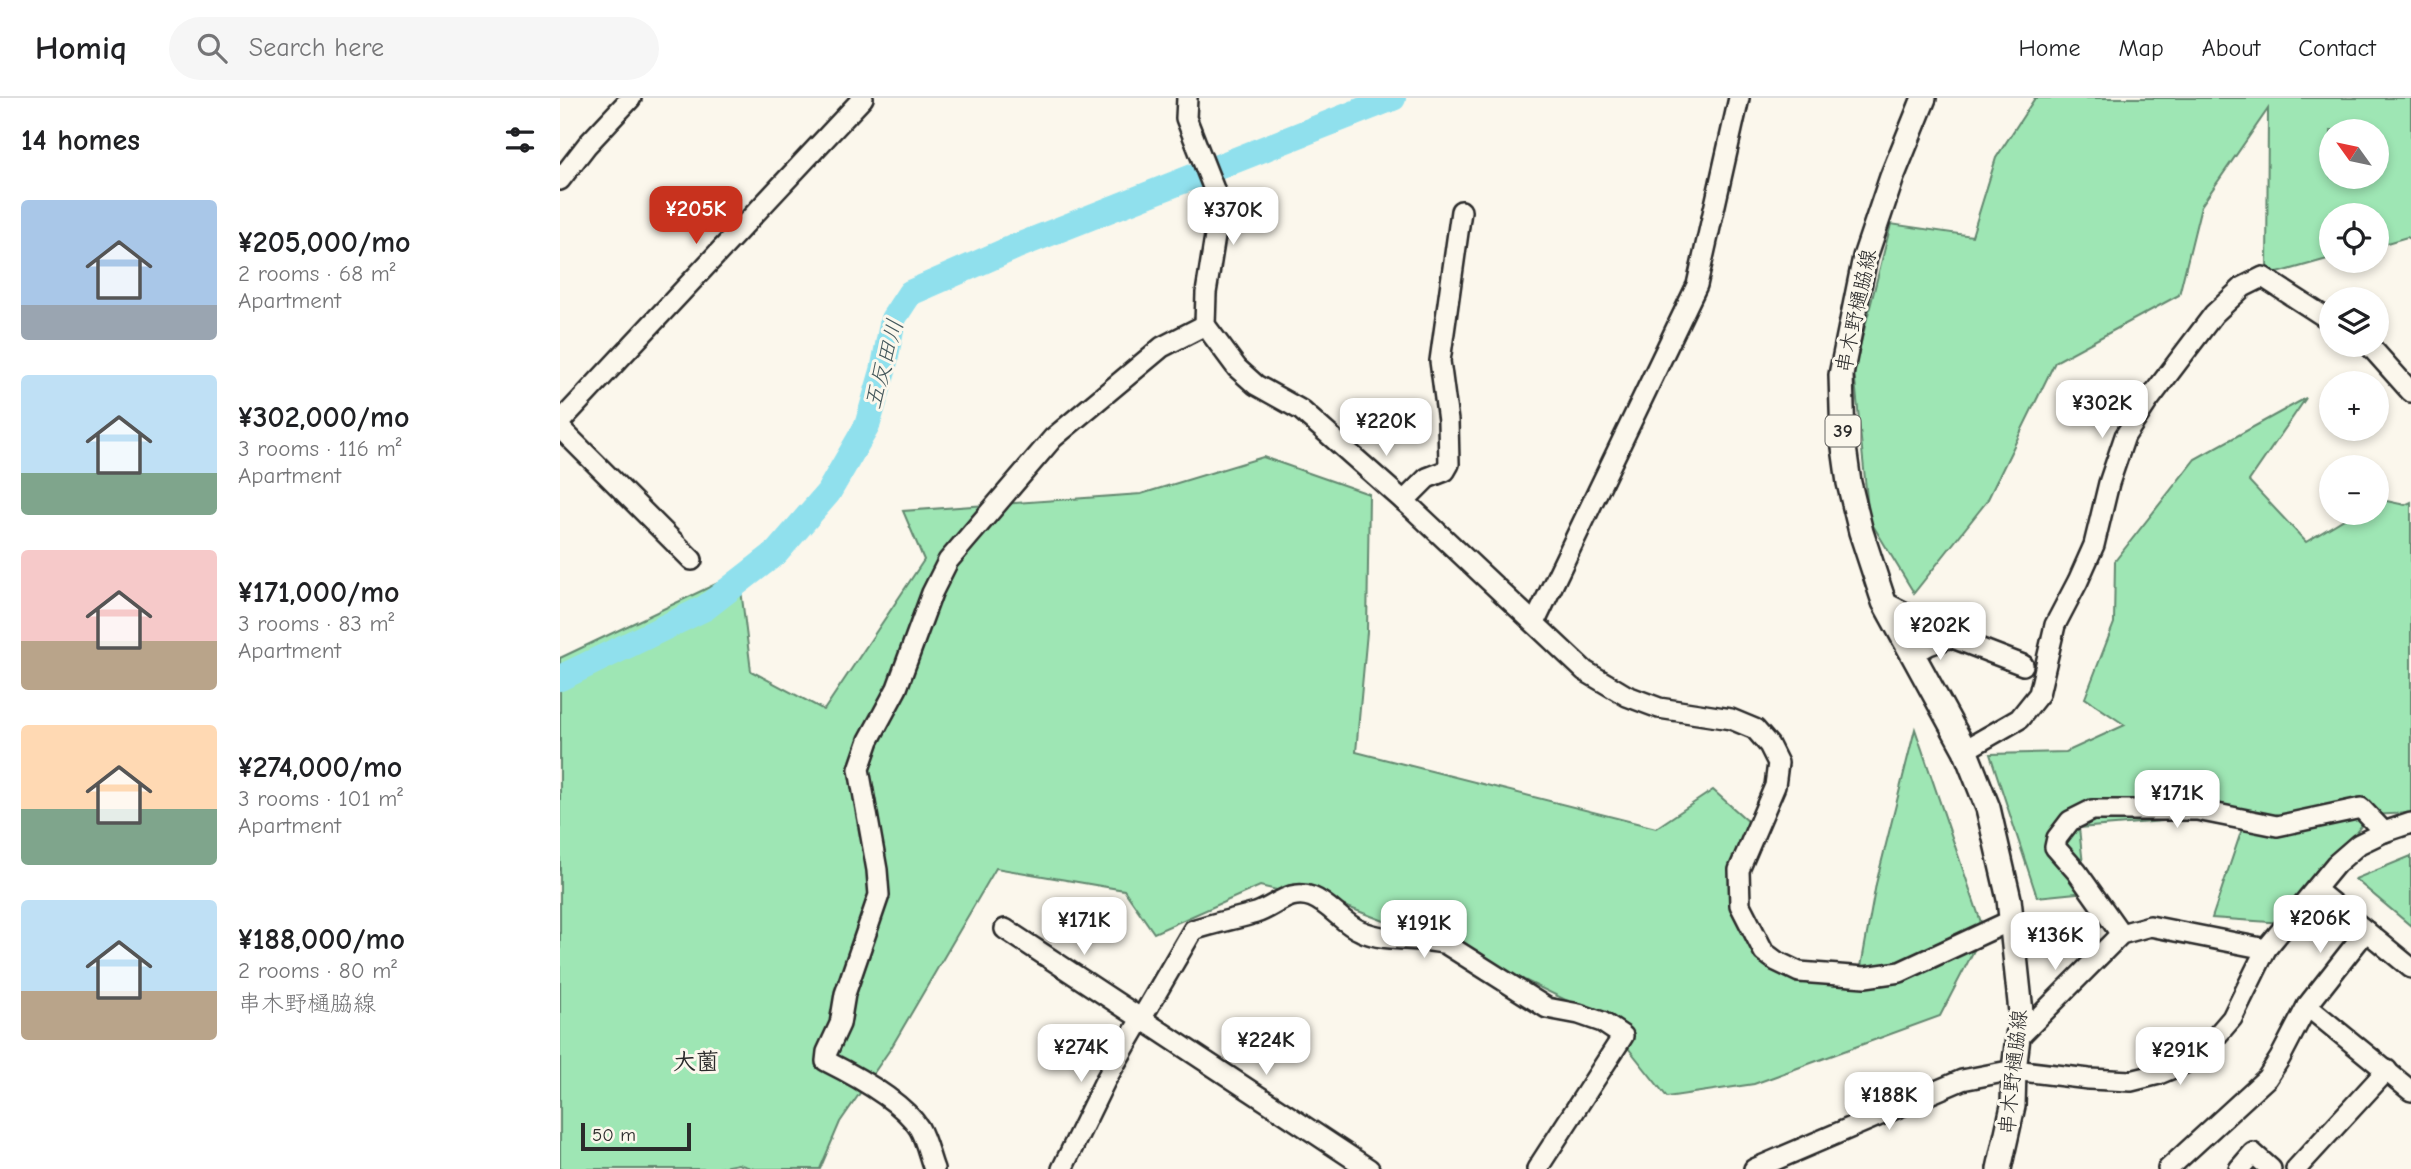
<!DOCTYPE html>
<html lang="en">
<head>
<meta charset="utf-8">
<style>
  :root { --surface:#fff; --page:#f6f6f6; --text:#202124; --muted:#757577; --line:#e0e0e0; --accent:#c8321e }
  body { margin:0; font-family:"Comic Neue","Klee One",sans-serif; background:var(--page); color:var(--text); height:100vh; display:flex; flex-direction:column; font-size:26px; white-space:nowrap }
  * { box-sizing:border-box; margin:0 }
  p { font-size:23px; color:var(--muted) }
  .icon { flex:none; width:38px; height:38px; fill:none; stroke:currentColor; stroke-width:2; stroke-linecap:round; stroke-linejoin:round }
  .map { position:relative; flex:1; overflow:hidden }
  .drawer { display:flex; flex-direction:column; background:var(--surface); width:560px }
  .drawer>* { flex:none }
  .needle { width:46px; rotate:303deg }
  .buttons { position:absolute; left:1759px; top:21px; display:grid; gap:14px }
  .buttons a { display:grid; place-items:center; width:70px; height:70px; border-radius:50%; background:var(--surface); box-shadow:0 4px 10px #0003; font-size:35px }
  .scale { position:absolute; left:21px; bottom:18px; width:110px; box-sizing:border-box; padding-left:7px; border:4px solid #2b2b2b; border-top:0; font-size:19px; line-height:24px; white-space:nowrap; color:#2b2b2b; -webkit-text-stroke:5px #fbf7ec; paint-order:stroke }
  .price { position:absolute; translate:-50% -60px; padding:0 16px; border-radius:14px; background:#fff; color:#222; font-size:23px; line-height:46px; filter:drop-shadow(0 2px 4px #0008) }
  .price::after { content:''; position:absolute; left:50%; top:42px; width:21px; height:16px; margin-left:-10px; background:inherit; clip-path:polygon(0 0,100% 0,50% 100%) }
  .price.on { background:var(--accent); color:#fff }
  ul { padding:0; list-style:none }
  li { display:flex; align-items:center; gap:21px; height:175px; padding:0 21px }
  li span { display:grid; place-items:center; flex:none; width:196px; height:140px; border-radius:7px; color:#555 }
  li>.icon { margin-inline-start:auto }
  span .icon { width:84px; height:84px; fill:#fffc; stroke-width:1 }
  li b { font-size:30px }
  h2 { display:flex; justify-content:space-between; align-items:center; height:84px; padding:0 21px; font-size:30px }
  header { display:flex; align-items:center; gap:42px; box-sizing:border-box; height:98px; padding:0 35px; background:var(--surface); border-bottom:2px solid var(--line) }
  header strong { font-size:33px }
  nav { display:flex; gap:38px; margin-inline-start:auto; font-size:24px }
  .search { width:490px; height:63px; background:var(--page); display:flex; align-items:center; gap:18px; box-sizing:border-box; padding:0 24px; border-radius:38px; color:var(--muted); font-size:26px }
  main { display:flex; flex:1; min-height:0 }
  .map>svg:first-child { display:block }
</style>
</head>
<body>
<header>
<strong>Homiq</strong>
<div class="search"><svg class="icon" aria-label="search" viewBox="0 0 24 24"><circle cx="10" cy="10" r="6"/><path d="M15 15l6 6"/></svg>Search here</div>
<nav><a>Home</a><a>Map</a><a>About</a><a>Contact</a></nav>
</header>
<main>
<section class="drawer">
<h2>14 homes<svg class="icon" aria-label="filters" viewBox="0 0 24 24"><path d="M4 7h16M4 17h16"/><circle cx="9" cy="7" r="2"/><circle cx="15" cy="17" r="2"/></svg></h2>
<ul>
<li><span style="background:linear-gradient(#a9c7e8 75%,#9aa5b1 0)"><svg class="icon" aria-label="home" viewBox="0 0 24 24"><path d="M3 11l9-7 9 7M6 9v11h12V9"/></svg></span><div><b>¥205,000/mo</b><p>2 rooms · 68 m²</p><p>Apartment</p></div></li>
<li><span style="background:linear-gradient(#bfe0f5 70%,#7fa58c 0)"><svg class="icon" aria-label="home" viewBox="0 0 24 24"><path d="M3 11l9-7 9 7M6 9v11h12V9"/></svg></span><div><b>¥302,000/mo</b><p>3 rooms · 116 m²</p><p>Apartment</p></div></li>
<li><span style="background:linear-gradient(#f6c9c9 65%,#b9a48a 0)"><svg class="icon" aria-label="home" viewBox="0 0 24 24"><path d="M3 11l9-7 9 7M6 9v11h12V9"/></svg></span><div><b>¥171,000/mo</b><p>3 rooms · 83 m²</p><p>Apartment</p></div></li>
<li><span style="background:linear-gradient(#ffd9b3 60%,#7fa58c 0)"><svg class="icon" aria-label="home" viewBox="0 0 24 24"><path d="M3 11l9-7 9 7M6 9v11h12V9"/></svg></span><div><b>¥274,000/mo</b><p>3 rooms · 101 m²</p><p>Apartment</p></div></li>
<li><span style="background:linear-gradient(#bfe0f5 65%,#b9a48a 0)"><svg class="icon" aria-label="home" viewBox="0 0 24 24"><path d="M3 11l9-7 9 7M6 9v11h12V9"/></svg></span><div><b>¥188,000/mo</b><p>2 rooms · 80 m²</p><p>串木野樋脇線</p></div></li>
</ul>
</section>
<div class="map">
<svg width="1851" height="1071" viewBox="0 0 1851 1071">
  <rect width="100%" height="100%" fill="#fbf7ec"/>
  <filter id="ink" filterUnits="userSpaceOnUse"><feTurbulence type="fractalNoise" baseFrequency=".0143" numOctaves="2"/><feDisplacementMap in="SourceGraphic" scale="14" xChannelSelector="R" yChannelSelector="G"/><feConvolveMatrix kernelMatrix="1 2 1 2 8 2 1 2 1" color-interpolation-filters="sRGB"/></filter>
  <g filter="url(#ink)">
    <!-- green -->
    <g fill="#9ee6b4" stroke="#648870" stroke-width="2" fill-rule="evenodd">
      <path d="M 1475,0 L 1851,0 L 1851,141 L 1847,139 L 1817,148 L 1816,117 L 1771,117 L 1771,160 L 1707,178 L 1708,11 L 1641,108 L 1619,197 L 1495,264 L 1427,403 L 1354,495 L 1309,421 L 1294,272 L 1331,126 L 1412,138 L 1436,60 ZM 1771,33 L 1816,33 L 1816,79 L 1771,79 Z"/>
      <path d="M 1746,300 L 1689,383 L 1746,444 L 1794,415 L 1816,415 L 1817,401 L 1845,407 L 1851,404 L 1851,715 L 1810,717 L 1724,825 L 1652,820 L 1687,716 L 1519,730 L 1526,794 L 1477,799 L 1430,656 L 1506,654 L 1565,627 L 1525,600 L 1554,525 L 1555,463 L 1635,361 Z"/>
      <path d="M 703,359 L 809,396 L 807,534 L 796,654 L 1096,730 L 1153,692 L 1190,725 L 1184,814 L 1236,885 L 1301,869 L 1316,786 L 1355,631 L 1424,833 L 1380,918 L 1194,986 L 1107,999 L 1045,921 L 915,858 L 785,808 L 700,788 L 594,835 L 564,792 L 436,770 L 331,950 L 280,1024 L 260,1071 L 194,1071 L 178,1066 L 153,1071 L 0,1071 L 0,560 L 179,475 L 191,573 L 264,612 L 364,462 L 343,413 L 581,396 Z"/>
      <path d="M 1851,758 L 1851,828 L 1795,781 Z"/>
    </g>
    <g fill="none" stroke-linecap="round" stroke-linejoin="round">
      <!-- river -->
      <path stroke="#90e0ed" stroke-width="26" d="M 0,580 L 145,510 L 217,454 L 268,395 L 307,328 L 323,273 L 333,221 L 350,195 L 455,149 L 833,0"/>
      <defs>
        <g id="minor">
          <path d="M 627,0 L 626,20 L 657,99 L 656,132 L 646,195 L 645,227 L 677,270 L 696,287 L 741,312 L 854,412 L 1025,573 L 1067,598 L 1099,610 L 1171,621 L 1195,631 L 1209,647 L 1218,665 L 1215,688 L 1179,772 L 1180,807 L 1204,854 L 1216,863 L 1239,874 L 1305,879 L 1340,874 L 1452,822"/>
          <path d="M 0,82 L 27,47 L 71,0"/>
          <path d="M 1809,247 L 1851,294"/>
          <path d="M 0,324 L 303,0"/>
          <path d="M 0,330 L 132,462"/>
          <path d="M 844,403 L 867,380 L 885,373 L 889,366 L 888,323 L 880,263 L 901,113"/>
          <path d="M 1324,504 L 1398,542 L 1463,567"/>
          <path d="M 975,524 L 1137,187 L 1179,0"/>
          <path d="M 1353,556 L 1369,547 L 1391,539"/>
          <path d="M 1405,652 L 1459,621 L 1479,596 L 1495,527 L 1518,483 L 1534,447 L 1549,385 L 1565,338 L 1588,303 L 1654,216 L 1683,189 L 1703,179 L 1771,223"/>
          <path d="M 1756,792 L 1851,870"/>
          <path d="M 445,831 L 809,1071"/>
          <path d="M 1561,836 L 1517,774 L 1495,749 L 1497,740 L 1510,723 L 1532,712 L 1637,712 L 1717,728 L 1801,710 L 1824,734"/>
          <path d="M 1747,908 L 1851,993"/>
          <path d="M 1458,940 L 1561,836 L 1590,828 L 1706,851"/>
          <path d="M 374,1071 C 369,1058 366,1042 359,1030 C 342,1003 294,977 266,963 L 267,954 L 280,926 L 285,896 L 319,797 L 317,772 L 299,671 L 309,642 L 337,590 L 372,495 L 388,463 L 493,340 L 602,249 L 645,227"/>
          <path d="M 502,1071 L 545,983 L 633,832 C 654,825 675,821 696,815 C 715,809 730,790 752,799 C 770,806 783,826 801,833 C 827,845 859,838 886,846 L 987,910 L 1019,916 L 1042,924 L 1063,938 L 977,1071"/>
          <path d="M 1194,1071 L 1402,982 L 1454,972 L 1529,981 L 1571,983 L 1599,976 L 1623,966 L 1647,949 L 1672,920 L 1706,851 L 1776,766 L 1799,746 L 1824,734 L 1851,725"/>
          <path d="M 1608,1071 L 1707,980 L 1720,960 L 1747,908 L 1806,833"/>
          <path d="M 1679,1071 L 1693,1055 L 1711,1071"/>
          <path d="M 1736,1071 L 1827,972"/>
        </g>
        <path id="major" d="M 1364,0 L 1332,79 L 1305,159 L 1281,277 L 1283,342 L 1289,385 L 1301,434 L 1324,504 L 1405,652 L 1428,710 L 1449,801 L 1461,914 L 1454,972 L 1453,1008 L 1439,1071"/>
      </defs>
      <!-- minor casing -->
      <use href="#minor" stroke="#2b2b2b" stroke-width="24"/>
      <!-- major casing -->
      <use href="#major" stroke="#2b2b2b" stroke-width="28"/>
      <!-- minor -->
      <use href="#minor" stroke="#fbf7ec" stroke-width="19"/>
      <!-- major -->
      <use href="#major" stroke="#fbf7ec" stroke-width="23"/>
    </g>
  </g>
  <g text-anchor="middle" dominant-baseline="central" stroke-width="6" stroke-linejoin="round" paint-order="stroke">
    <!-- shield labels -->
    <rect fill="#fbf7ec" stroke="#696865" stroke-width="2" x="1265.5" y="317.5" width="35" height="31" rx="5"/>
    <g font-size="19" font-weight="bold" fill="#2b2b2b">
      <text x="1283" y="333">39</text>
    </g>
    <!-- street labels -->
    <g font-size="21" fill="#2b2b2b" stroke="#fbf7ec">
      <text transform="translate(1296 213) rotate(-78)">串木野樋脇線</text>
      <text transform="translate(1453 974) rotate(-84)">串木野樋脇線</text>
    </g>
    <!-- water labels -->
    <g font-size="23" font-style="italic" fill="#44585c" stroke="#fbf7ec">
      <text transform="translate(324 266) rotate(-75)">五反田川</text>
    </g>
    <!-- neighbourhood labels -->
    <g font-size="23" font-weight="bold" fill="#2b2b2b" stroke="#fbf7ec">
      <text x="136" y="963">大薗</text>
    </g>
  </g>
</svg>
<div class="buttons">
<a><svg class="needle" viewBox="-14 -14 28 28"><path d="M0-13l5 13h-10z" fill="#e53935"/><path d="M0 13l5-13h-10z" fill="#757577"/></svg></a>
<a><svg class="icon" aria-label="locate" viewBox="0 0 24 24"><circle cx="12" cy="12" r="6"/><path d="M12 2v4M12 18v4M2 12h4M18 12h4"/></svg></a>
<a><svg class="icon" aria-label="layers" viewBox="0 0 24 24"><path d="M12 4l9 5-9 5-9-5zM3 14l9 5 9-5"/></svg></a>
<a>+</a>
<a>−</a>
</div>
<div class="scale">50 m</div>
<b class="price on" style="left:136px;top:148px">¥205K</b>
<b class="price" style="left:673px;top:149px">¥370K</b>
<b class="price" style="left:1542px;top:342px">¥302K</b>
<b class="price" style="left:826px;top:360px">¥220K</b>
<b class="price" style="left:1380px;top:564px">¥202K</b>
<b class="price" style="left:1617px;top:732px">¥171K</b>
<b class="price" style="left:1760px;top:857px">¥206K</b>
<b class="price" style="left:524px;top:859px">¥171K</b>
<b class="price" style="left:864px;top:862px">¥191K</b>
<b class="price" style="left:1495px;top:874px">¥136K</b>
<b class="price" style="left:706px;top:979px">¥224K</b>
<b class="price" style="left:521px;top:986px">¥274K</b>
<b class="price" style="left:1620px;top:989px">¥291K</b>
<b class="price" style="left:1329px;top:1034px">¥188K</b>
</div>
</main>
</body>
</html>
